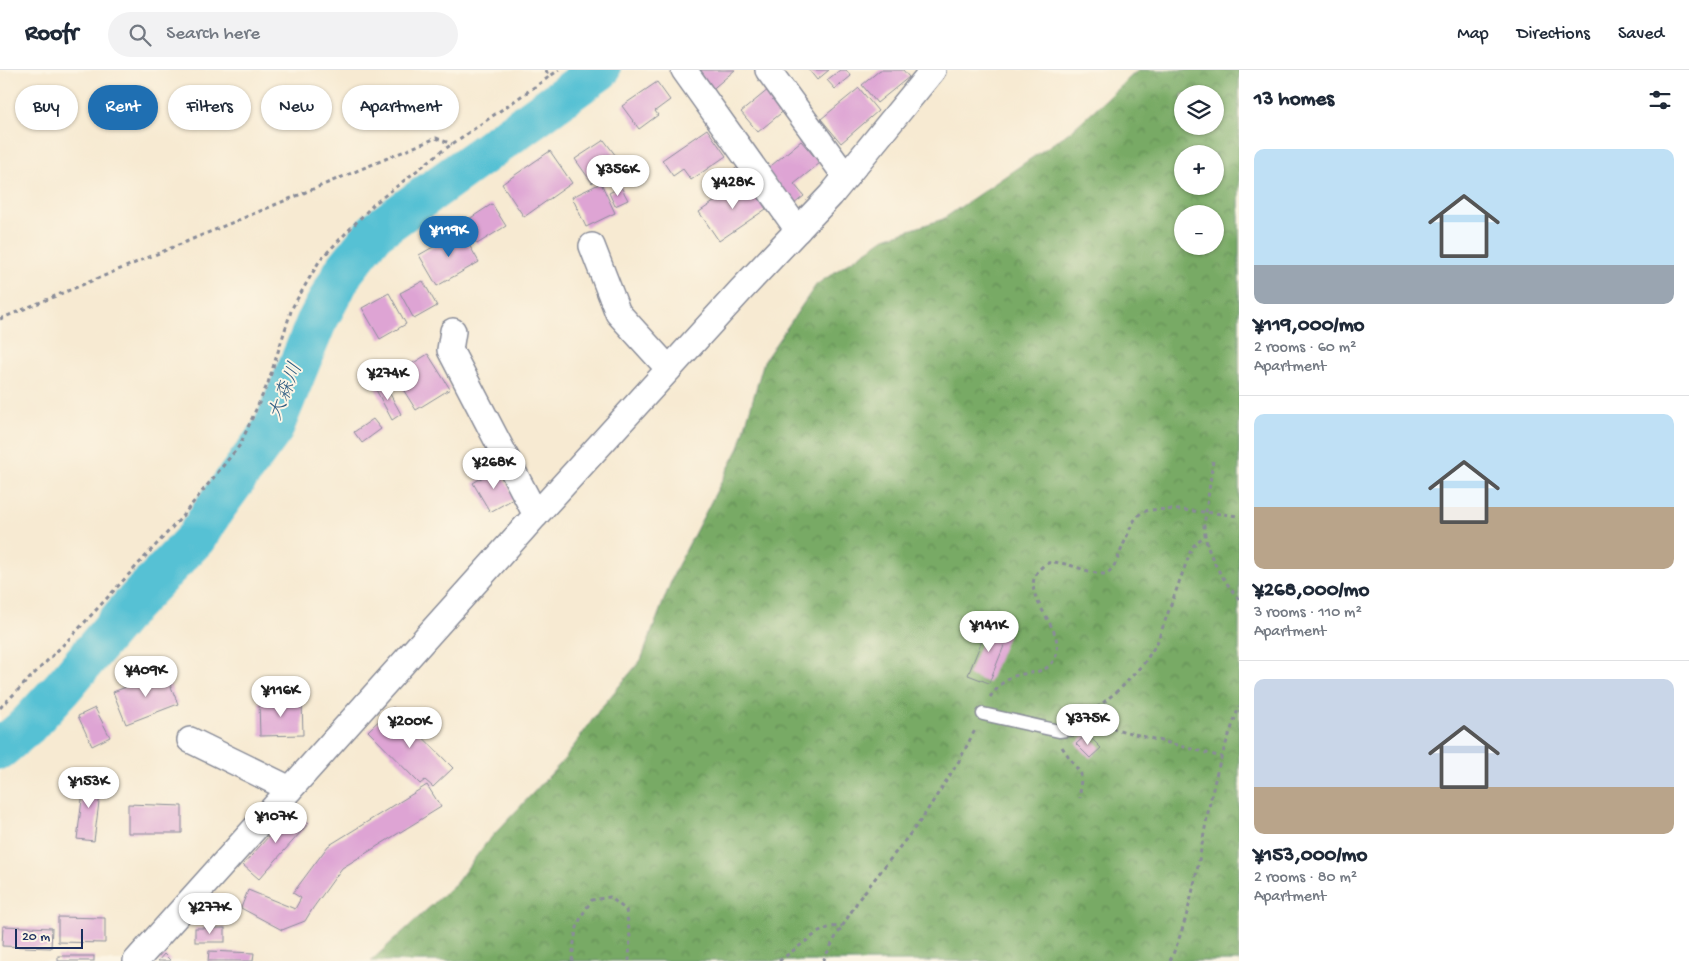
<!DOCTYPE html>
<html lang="en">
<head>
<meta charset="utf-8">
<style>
  :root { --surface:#fff; --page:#f2f2f3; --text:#1f2937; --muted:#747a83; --line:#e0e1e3; --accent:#1f6fb2 }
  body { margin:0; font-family:"Gochi Hand","Klee One",sans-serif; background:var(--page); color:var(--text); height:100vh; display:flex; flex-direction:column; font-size:19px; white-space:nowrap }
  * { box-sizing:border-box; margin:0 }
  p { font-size:16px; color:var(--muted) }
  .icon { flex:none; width:28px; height:28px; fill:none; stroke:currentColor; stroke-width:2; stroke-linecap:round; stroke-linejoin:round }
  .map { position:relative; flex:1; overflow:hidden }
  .sheet { display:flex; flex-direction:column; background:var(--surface); width:450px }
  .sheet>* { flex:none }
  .guide { position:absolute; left:15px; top:15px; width:475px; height:45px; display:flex; gap:10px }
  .buttons { position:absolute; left:1174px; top:15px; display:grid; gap:10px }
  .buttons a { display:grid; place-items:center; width:50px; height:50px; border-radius:50%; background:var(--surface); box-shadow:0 1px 4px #0004; font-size:25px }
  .scale { position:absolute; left:15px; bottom:12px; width:68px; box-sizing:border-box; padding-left:5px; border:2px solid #1b2f5e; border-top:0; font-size:14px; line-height:18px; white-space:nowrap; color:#1b2f5e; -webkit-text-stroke:4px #fcf5e5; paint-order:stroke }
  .price { position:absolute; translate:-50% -42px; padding:0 11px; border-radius:18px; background:#fff; color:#222; font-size:16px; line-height:32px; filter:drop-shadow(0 1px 2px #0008) }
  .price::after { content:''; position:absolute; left:50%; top:30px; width:15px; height:11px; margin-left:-8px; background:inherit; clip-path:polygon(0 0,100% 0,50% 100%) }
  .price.on { background:var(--accent); color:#fff }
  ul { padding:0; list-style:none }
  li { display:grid; align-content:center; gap:10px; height:265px; padding:0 15px }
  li+li { border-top:1px solid var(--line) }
  li span { display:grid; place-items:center; height:155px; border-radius:10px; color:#555 }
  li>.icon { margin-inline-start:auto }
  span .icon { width:90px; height:90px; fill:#fffc; stroke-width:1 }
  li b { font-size:21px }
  h2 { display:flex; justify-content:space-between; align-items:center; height:60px; padding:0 15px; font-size:21px }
  .chip { padding:0 18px; border-radius:22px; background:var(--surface); box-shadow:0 1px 4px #0004; font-size:18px; line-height:45px }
  .chip.on { background:var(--accent); color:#fff }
  header { display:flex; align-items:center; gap:30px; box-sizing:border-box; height:70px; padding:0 25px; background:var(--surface); border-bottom:1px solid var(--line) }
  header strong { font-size:24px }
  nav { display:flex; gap:28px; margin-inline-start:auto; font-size:18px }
  .search { width:350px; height:45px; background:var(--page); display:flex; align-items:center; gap:12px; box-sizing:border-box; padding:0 18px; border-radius:28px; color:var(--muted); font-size:19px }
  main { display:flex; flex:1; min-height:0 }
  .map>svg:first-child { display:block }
</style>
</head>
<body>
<header>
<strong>Roofr</strong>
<div class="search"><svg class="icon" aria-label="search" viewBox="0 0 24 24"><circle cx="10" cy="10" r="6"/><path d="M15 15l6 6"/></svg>Search here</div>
<nav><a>Map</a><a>Directions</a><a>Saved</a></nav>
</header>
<main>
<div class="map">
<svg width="1239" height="891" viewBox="0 0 1239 891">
  <defs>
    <pattern id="forest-crowns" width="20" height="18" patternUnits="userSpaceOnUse" patternTransform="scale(1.25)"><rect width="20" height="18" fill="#78aa65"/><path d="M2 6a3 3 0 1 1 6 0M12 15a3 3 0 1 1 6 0" fill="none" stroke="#628b56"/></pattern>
  </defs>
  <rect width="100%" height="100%" fill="#fcf5e5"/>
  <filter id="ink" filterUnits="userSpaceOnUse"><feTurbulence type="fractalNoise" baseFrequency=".02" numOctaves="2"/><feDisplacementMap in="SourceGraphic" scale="10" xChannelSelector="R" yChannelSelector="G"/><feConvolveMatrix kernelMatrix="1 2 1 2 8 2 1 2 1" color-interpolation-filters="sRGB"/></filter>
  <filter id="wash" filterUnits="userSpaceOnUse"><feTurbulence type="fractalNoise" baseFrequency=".0096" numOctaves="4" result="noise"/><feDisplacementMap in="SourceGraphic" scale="20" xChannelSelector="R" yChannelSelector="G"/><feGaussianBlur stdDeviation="1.12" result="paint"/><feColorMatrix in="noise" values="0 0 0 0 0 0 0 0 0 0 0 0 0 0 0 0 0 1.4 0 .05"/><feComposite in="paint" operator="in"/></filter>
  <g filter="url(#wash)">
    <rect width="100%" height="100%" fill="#f7ead2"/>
    <!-- forest -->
    <path fill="url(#forest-crowns)" stroke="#4a6c62" fill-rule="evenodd" d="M 1138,0 L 1239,0 L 1239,891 L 371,891 L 456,813 L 487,772 L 564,690 L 600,639 L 641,590 L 675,501 L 739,378 L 764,291 L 816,215 L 885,168 L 943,149 L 1071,61 ZM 1182,24 L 1215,24 L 1215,56 L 1182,56 ZM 1182,84 L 1215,84 L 1215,116 L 1182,116 ZM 1182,144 L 1215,144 L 1215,176 L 1182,176 Z"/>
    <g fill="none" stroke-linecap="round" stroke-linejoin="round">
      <!-- river -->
      <path stroke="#57c1d4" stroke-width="41" d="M 0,679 L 27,656 L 62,618 L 131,536 L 196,468 L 215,438 L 273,359 L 316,253 L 344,201 L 375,162 L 600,0"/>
    </g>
    <g id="blocks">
      <!-- building -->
      <g fill="#dea4d4">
        <path d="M 691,0 L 735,0 L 709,22 Z"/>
        <path d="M 809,0 L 829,0 L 817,10 Z"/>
        <path d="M 840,0 L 846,0 L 851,6 L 835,19 L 827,10 Z"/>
        <path d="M 880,0 L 903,0 L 909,7 L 877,33 L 862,15 Z"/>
        <path d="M 657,12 L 670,30 L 655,41 L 658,45 L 639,59 L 622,36 Z"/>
        <path d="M 859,18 L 878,41 L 841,73 L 821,49 Z"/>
        <path d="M 769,19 L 786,39 L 758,62 L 741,42 Z"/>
        <path d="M 707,59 L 726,86 L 691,110 L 683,99 L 673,106 L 662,90 Z"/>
        <path d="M 604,70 L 616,86 L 610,90 L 615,97 L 592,113 L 575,89 Z"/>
        <path d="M 801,71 L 820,93 L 794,114 L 804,126 L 794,134 L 766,100 Z"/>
        <path d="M 550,81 L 572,113 L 524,147 L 502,114 Z"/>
        <path d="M 739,96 L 745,104 L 729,114 L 724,107 Z"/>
        <path d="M 746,110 L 766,139 L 719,171 L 699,142 Z"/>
        <path d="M 601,113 L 615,143 L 586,157 L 572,127 Z"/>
        <path d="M 621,117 L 628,130 L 615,136 L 609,123 Z"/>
        <path d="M 492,134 L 506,156 L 477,174 L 463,153 Z"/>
        <path d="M 461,161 L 479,192 L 437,216 L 419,185 Z"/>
        <path d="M 423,211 L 437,236 L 414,249 L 400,223 Z"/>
        <path d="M 389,223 L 406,254 L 380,269 L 362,238 Z"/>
        <path d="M 428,284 L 450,319 L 416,340 L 394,305 Z"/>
        <path d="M 384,313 L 401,344 L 392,350 L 375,318 Z"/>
        <path d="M 373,349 L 381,359 L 362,373 L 354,362 Z"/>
        <path d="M 498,398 L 515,428 L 490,442 L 473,413 Z"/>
        <path d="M 989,553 L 1010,561 L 989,613 L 968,605 Z"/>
        <path d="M 165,602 L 178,634 L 126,654 L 113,622 Z"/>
        <path d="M 302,631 L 303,665 L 260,666 L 259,632 Z"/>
        <path d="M 393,637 L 453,698 L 433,717 L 425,710 L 420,714 L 368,661 Z"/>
        <path d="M 95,638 L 110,667 L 92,676 L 78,646 Z"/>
        <path d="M 1087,664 L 1101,678 L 1090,688 L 1076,674 Z"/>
        <path d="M 85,706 L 102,709 L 94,771 L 77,769 Z"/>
        <path d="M 427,715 L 441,737 L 342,798 L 313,838 L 305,851 L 282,860 L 241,838 L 248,820 L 295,839 L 301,828 L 293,823 L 328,776 Z"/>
        <path d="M 128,734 L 182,736 L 182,763 L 128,763 Z"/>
        <path d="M 293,739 L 309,753 L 259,809 L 243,795 Z"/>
        <path d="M 58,847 L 105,848 L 105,873 L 58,872 Z"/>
        <path d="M 3,856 L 52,858 L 51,878 L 2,876 Z"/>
        <rect x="195" y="858" width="30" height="14"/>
        <path d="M 209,881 L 254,883 L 253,891 L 208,891 Z"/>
        <path d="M 164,884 L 171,891 L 158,891 Z"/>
        <rect x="58" y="886" width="36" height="5"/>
      </g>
    </g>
  </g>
  <g filter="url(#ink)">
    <use href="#blocks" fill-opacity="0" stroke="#898c98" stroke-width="1"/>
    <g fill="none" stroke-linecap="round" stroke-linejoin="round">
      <defs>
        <path id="service" d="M 983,644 L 1059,661 L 1074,659 L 1088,652"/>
        <g id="minor">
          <path d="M 684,0 L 798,160"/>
          <path d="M 768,0 L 846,107"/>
          <path d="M 592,176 L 618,243 L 669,299"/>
          <path d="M 453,261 L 450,280 L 536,445"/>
          <path d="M 190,670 L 290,719"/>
          <path d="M 136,891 L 536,445 L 741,220 L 831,125 L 933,0"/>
        </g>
      </defs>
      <!-- service casing -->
      <use href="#service" stroke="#898c98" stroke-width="15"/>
      <!-- minor casing -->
      <use href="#minor" stroke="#898c98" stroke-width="28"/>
      <!-- path -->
      <g stroke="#898c98" stroke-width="3" stroke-dasharray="4 4" stroke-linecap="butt">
        <path d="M 546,0 L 549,8"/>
        <path d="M 0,249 L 436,68 L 452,74"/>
        <path d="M 1213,391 L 1204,456 C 1206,486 1222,507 1239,530"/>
        <path d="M 990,627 C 995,621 1002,612 1009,608 C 1023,601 1045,606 1054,590 C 1072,557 1010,524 1043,496 C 1056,484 1087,505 1106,504 C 1117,497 1119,483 1125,471 C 1129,462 1133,447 1143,442 C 1158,435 1220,444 1239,446"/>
        <path d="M 0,638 L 72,566 L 179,450 L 240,375 L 268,313 L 292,238 L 320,190 L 374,134 L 442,81 L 559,0"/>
        <path d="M 1097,638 L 1123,616 L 1145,592 L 1157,573 L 1192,477 L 1205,465"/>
        <path d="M 1104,656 L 1222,687"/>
        <path d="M 1062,677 L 1081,704 L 1080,728"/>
        <path d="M 572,891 C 575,863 575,853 592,830 L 610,827 L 626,840 L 630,867 L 629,891"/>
        <path d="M 779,891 L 817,863 L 830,857 L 842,856"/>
        <path d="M 823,891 L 834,870 L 859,829 L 921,750 L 959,691 L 976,658"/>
        <path d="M 1170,891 C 1197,831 1201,764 1217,702 C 1223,680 1232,658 1239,636"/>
      </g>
      <!-- service -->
      <use href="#service" stroke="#fff" stroke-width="12"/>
      <!-- minor -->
      <use href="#minor" stroke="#fff" stroke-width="25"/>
    </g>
  </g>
  <g text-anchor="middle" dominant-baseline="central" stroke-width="4" stroke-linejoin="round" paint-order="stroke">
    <!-- water labels -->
    <g font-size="20" font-style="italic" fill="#2d5b81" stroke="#fcf5e5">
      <text transform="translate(287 322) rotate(-68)">大森川</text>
    </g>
  </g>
</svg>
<div class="buttons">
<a><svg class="icon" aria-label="layers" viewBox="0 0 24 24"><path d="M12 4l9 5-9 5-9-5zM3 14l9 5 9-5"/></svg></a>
<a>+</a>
<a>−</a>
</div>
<div class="scale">20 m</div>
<b class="price" style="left:618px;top:127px">¥356K</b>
<b class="price" style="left:733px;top:140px">¥428K</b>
<b class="price on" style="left:449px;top:188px">¥119K</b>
<b class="price" style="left:388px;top:331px">¥274K</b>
<b class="price" style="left:494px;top:420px">¥268K</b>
<b class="price" style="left:989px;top:583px">¥141K</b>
<b class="price" style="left:146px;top:628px">¥409K</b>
<b class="price" style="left:281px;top:648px">¥116K</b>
<b class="price" style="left:1088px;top:676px">¥375K</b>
<b class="price" style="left:410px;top:679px">¥200K</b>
<b class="price" style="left:89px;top:739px">¥153K</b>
<b class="price" style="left:276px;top:774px">¥107K</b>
<b class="price" style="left:210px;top:865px">¥277K</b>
<div class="guide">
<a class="chip">Buy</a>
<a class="chip on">Rent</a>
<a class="chip">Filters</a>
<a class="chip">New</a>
<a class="chip">Apartment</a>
</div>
</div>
<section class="sheet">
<h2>13 homes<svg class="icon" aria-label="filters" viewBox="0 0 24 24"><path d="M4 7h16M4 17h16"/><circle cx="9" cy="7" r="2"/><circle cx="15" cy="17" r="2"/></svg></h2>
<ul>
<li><span style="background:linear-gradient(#bfe0f5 75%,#9aa5b1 0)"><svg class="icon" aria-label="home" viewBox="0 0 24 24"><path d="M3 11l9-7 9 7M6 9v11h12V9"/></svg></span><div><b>¥119,000/mo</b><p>2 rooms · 60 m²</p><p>Apartment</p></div></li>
<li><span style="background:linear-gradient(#bfe0f5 60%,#b9a48a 0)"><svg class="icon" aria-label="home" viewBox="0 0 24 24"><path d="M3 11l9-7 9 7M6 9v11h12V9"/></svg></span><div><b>¥268,000/mo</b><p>3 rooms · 110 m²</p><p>Apartment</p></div></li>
<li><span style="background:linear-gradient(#c9d6e8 70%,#b9a48a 0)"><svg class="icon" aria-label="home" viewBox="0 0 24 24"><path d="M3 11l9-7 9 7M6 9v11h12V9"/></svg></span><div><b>¥153,000/mo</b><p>2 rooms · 80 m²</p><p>Apartment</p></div></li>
</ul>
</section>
</main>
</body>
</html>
